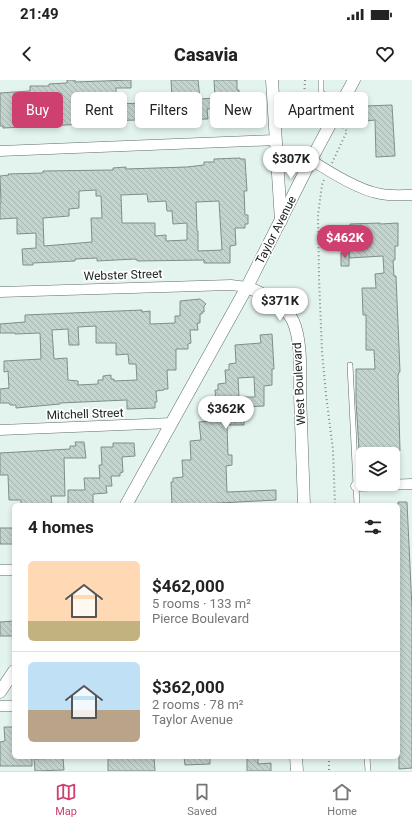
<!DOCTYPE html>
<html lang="en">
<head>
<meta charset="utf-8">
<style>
  :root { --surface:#fff; --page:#f2f2f2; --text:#222; --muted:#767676; --line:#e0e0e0; --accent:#cd4070 }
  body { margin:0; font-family:Roboto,sans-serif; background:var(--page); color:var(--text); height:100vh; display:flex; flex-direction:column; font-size:15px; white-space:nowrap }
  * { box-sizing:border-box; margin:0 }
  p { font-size:13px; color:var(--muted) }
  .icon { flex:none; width:22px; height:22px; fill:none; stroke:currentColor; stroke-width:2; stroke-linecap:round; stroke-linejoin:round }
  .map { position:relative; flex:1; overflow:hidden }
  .sheet { position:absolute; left:12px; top:423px; width:388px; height:256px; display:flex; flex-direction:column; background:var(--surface); border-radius:6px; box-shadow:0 2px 6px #0003 }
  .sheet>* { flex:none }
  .hud { position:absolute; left:12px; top:12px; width:388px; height:36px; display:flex; gap:8px }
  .fabs { position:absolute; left:356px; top:367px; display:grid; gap:8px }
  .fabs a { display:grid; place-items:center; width:44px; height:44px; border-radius:6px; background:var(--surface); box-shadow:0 2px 6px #0003; font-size:20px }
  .price { position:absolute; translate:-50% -34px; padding:0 9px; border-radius:14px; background:#fff; color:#222; font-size:13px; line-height:26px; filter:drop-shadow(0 1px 2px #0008) }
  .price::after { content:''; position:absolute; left:50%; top:24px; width:12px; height:9px; margin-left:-6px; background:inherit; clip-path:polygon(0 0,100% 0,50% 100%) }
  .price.active { background:var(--accent); color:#fff }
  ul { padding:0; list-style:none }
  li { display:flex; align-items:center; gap:12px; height:100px; padding:0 16px }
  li+li { border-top:1px solid var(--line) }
  li span { display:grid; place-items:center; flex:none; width:112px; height:80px; border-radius:6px; color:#555 }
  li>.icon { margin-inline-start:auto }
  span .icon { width:48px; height:48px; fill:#fffc; stroke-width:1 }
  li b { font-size:17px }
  h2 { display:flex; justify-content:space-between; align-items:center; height:48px; padding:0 16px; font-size:17px }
  .chip { padding:0 14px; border-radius:6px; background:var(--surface); box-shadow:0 2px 6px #0003; font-size:14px; line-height:36px }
  .chip.active { background:var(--accent); color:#fff }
  .status { display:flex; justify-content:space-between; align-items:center; height:28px; padding:0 20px; background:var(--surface); direction:ltr }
  .status svg { height:11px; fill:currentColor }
  header { display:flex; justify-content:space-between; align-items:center; height:52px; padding:0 16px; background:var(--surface); font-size:18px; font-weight:800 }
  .menu { display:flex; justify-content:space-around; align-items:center; height:56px; border-top:1px solid var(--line); background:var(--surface); font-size:11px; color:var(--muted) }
  .menu a { display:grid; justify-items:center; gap:2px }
  .menu .active { color:var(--accent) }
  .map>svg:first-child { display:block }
</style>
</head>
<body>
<div class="status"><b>21:49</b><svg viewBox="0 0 49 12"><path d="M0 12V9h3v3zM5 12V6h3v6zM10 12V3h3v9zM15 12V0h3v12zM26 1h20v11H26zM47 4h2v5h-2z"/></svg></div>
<header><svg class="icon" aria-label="back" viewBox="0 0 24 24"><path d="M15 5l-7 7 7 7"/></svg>Casavia<svg class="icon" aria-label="heart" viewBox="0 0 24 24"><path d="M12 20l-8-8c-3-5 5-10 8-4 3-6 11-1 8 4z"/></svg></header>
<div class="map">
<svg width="412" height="691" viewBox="0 0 412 691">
  <defs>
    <pattern id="building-back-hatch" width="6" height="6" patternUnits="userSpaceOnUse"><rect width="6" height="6" fill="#c3d3ce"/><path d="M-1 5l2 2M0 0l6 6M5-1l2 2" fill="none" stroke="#a7b5b1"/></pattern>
  </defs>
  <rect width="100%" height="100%" fill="#e3f3ee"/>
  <!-- building -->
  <g fill="url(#building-back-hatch)" stroke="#7f8e8a" fill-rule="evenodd">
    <path d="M 67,0 L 75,0 L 75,2 L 131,0 L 131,8 L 116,8 L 116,24 L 144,23 L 144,18 L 172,17 L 171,0 L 198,0 L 200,19 L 215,18 L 214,0 L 237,0 L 237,10 L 239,10 L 239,13 L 241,13 L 242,41 L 236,41 L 236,43 L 224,44 L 224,28 L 207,29 L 208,39 L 137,40 L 100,41 L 100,42 L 86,44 L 3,48 L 3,46 L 0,46 L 0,13 L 30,11 L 30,6 L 49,6 L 49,4 L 67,3 Z"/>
    <path d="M 392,25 L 395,76 L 376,77 L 375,40 L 366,41 L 365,26 Z"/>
    <path d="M 240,78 L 240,79 L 245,79 L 247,111 L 244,111 L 245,135 L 248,135 L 248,144 L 245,144 L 245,148 L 235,148 L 236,165 L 230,166 L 230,183 L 204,183 L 204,180 L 138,181 L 135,179 L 97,181 L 97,178 L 75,179 L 75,181 L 33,183 L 33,185 L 23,185 L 22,169 L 36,168 L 36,153 L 17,154 L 17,138 L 0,139 L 0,123 L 1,123 L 0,96 L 9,95 L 8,94 L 43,93 L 43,91 L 113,90 L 113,88 L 126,87 L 126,89 L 187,87 L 204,85 L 204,82 L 214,82 L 214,79 ZM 96,110 L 96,116 L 101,116 L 102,138 L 91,138 L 92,162 L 44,166 L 43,138 L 69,136 L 69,129 L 79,128 L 79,111 ZM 147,114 L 148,122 L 166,121 L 167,131 L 172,131 L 173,144 L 187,143 L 187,160 L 166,161 L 166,155 L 155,156 L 155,143 L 122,143 L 121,115 ZM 219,121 L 222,170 L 198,171 L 198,151 L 197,151 L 196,122 Z"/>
    <path d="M 380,143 L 380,144 L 398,143 L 398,166 L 395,166 L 395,180 L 393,180 L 394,196 L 396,196 L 400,292 L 399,292 L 398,296 L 400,371 L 379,372 L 379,369 L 359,370 L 356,320 L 356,289 L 375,289 L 374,270 L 366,270 L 366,235 L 363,235 L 362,208 L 376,208 L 375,194 L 384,193 L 383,176 L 349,178 L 350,144 Z"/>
    <path d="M 349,172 L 349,186 L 341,186 L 341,173 Z"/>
    <path d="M 200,219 L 206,224 L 204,226 L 204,232 L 202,232 L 202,234 L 200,234 L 200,243 L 197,243 L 198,250 L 190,250 L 191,263 L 188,264 L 188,269 L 176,269 L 176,290 L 167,290 L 168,309 L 164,309 L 164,310 L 156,311 L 157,322 L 155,322 L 155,328 L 127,329 L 127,320 L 60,323 L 60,324 L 16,328 L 16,325 L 10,325 L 9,323 L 0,323 L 0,309 L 9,308 L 8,291 L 4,292 L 4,281 L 41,279 L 40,253 L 15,254 L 15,253 L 0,253 L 0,244 L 25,242 L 25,235 L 142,230 L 142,232 L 150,231 L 150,244 L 175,243 L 175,236 L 180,236 L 180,221 ZM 96,246 L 96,263 L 116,263 L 116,275 L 128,274 L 129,284 L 136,284 L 137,300 L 114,301 L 114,299 L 111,299 L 111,295 L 103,296 L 103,300 L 98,300 L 98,304 L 78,305 L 78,301 L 68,300 L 67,278 L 54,279 L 52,250 L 68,249 L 69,265 L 79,265 L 78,247 Z"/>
    <path d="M 272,254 L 274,289 L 272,289 L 272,305 L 264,306 L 264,326 L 244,327 L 244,345 L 227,345 L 228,375 L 232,375 L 232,385 L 226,386 L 227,412 L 276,410 L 276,420 L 201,424 L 201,425 L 172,425 L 171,402 L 173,402 L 173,398 L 183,397 L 182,380 L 191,380 L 190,361 L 201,360 L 199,342 L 211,341 L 210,322 L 216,322 L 215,310 L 218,310 L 218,304 L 226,303 L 225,290 L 229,290 L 229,284 L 236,283 L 235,265 L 261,263 L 260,255 ZM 254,297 L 255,317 L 239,317 L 238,298 Z"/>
    <path d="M 75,362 L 84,362 L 86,378 L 64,378 L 65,416 L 51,416 L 52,425 L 21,425 L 21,420 L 9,420 L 8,395 L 0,395 L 0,373 L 70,369 L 70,366 L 76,366 Z"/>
    <path d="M 113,363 L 134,363 L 135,376 L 122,377 L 123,392 L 120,393 L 120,396 L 111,396 L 112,406 L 106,406 L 107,413 L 93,414 L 93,425 L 68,425 L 68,410 L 85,410 L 84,398 L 100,398 L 99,385 L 102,385 L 101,367 L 113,367 Z"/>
    <path d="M 398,422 L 407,422 L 412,529 L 412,688 L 399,689 Z"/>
    <rect x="0" y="448" width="14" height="16"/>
    <path d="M 14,541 L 13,556 L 0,556 L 0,542 Z"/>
    <path d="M 4,647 L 14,647 L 14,677 L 32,677 L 32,686 L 0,686 L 0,662 L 5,661 Z"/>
    <path d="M 108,677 L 154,677 L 155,691 L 108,691 Z"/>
    <path d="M 184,677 L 210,677 L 210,684 L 185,685 Z"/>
    <path d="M 247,677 L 258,677 L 258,684 L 271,683 L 271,691 L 247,691 Z"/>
    <path d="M 63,678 L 64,690 L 35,691 L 34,679 Z"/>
  </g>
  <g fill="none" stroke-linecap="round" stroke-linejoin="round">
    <defs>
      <g id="service">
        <path d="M 321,0 L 321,13 L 341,23"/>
        <path d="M 350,285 L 357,425"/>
        <path d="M 367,677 L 368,691"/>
      </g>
      <g id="minor">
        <path d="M 0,71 L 276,60"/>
        <path d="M 311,80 C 330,92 360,111 381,114 C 391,116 402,115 412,115"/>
        <path d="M 0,212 L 231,205 L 247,207"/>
        <path d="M 0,350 L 172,343"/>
        <path d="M 356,406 L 412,404"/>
        <path d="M 0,490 L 14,490"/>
        <path d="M 0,626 L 14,626"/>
      </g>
      <g id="tertiary">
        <path d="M 272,0 L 281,141"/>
        <path d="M 247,207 C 264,214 285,224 293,241 C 302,261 300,293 300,314 C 301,351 303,388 304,425"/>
        <path d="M 126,425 L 247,207 L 311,80 L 354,0"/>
        <path d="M 0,612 L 14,591"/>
        <path d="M 296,677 L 297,691"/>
      </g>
    </defs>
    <!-- service casing -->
    <use href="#service" stroke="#606d69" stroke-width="6"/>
    <!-- minor casing -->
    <use href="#minor" stroke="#606d69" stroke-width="11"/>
    <!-- tertiary casing -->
    <use href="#tertiary" stroke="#606d69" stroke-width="13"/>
    <!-- path -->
    <g stroke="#7f8a86" stroke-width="2" stroke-dasharray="1 3" stroke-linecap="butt">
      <path d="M 305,0 L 304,19 L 308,24 L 324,35"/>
      <path d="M 332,83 L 347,51 L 341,46"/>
      <path d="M 324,100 L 322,105 L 318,135 L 319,198 L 322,271 L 326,315 L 333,370 L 335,425"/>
      <path d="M 329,677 L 329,691"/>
    </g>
    <!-- service -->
    <use href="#service" stroke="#fff" stroke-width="5"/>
    <!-- minor -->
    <use href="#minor" stroke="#fff" stroke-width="10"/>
    <!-- tertiary -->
    <use href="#tertiary" stroke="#fff" stroke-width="12"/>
  </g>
  <g text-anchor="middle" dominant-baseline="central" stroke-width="3.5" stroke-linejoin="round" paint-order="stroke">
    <!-- street labels -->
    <g font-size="12" fill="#202624" stroke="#fff">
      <text transform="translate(276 150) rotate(-63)">Taylor Avenue</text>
      <text transform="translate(123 195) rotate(-2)">Webster Street</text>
      <text transform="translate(299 304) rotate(-93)">West Boulevard</text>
      <text transform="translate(85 334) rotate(-2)">Mitchell Street</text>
    </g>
  </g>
</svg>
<div class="fabs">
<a><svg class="icon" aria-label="layers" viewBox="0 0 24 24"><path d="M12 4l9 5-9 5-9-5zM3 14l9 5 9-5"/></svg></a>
</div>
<b class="price" style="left:291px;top:100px">$307K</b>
<b class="price active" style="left:345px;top:179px">$462K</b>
<b class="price" style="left:280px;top:242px">$371K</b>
<b class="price" style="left:226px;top:350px">$362K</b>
<div class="hud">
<a class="chip active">Buy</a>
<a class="chip">Rent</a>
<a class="chip">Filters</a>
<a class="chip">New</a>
<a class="chip">Apartment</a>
</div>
<section class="sheet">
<h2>4 homes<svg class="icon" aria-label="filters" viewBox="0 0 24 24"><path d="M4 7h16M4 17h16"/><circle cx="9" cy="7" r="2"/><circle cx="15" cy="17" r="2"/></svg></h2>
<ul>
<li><span style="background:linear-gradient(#ffd9b3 75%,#c2b280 0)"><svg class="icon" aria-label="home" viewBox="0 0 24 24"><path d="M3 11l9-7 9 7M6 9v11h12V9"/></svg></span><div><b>$462,000</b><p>5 rooms · 133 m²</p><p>Pierce Boulevard</p></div></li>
<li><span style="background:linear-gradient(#bfe0f5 60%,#b9a48a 0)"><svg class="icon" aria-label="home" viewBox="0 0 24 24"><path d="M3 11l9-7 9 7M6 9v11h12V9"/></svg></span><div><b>$362,000</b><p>2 rooms · 78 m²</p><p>Taylor Avenue</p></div></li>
</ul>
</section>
</div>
<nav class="menu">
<a class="active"><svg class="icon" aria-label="map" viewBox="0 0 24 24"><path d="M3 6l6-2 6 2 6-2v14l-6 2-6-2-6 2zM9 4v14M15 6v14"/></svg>Map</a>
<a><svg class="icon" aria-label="saved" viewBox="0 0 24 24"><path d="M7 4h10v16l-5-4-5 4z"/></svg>Saved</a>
<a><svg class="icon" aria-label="home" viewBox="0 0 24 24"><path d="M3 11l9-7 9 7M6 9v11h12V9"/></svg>Home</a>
</nav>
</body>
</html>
